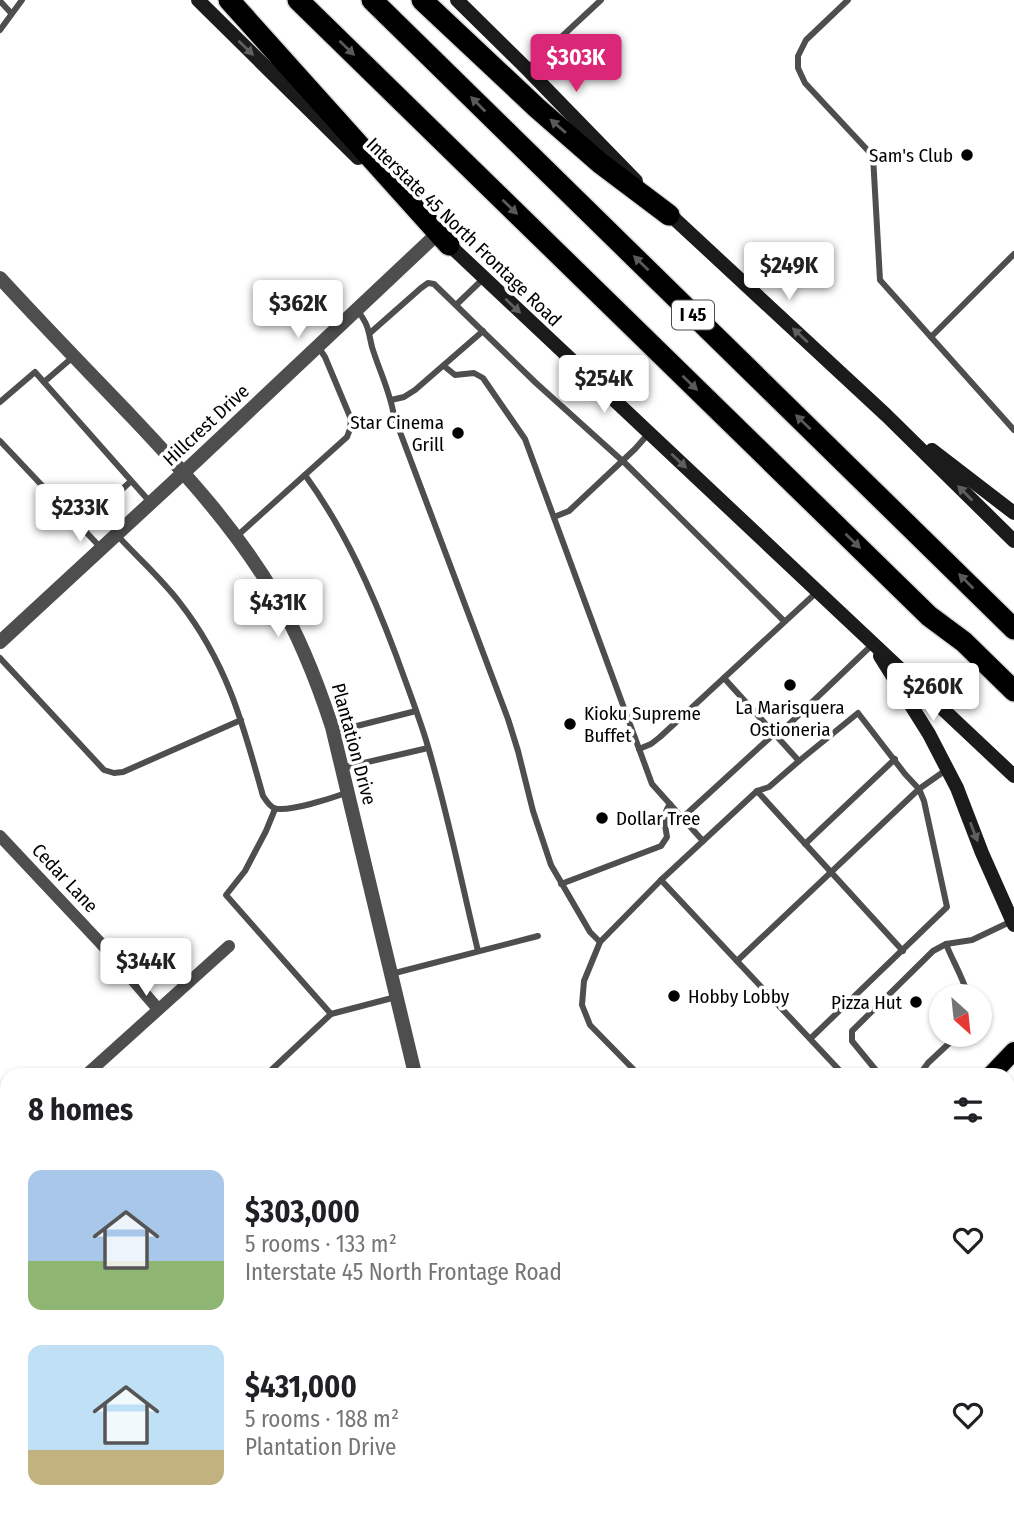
<!DOCTYPE html>
<html lang="en">
<head>
<meta charset="utf-8">
<style>
  :root { --surface:#fff; --page:#f2f2f2; --text:#202124; --muted:#757577; --accent:#db2777 }
  body { margin:0; font-family:"Fira Sans Condensed",sans-serif; background:var(--page); color:var(--text); height:100vh; display:flex; flex-direction:column; font-size:26px; white-space:nowrap }
  * { box-sizing:border-box; margin:0 }
  p { font-size:23px; color:var(--muted) }
  .icon { flex:none; width:38px; height:38px; fill:none; stroke:currentColor; stroke-width:2; stroke-linecap:round; stroke-linejoin:round }
  .map { position:relative; flex:1; overflow:hidden }
  .panel { position:absolute; left:0px; top:1068px; width:1015px; height:450px; display:flex; flex-direction:column; background:var(--surface); border-radius:21px 21px 0 0; box-shadow:0 2px 5px #0004 }
  .panel>* { flex:none }
  .needle { width:46px; rotate:153deg }
  .fabs { position:absolute; left:929px; top:984px; display:grid; gap:14px }
  .fabs a { display:grid; place-items:center; width:63px; height:63px; border-radius:50%; background:var(--surface); box-shadow:0 2px 5px #0004; font-size:35px }
  .price { position:absolute; translate:-50% -60px; padding:0 16px; border-radius:7px; background:#fff; color:#222; font-size:23px; line-height:46px; filter:drop-shadow(0 2px 4px #0008) }
  .price::after { content:''; position:absolute; left:50%; top:42px; width:21px; height:16px; margin-left:-10px; background:inherit; clip-path:polygon(0 0,100% 0,50% 100%) }
  .price.selected { background:var(--accent); color:#fff }
  ul { padding:0; list-style:none }
  li { display:flex; align-items:center; gap:21px; height:175px; padding:0 28px }
  li span { display:grid; place-items:center; flex:none; width:196px; height:140px; border-radius:14px; color:#555 }
  li>.icon { margin-inline-start:auto }
  span .icon { width:84px; height:84px; fill:#fffc; stroke-width:1 }
  li b { font-size:30px }
  h2 { display:flex; justify-content:space-between; align-items:center; height:84px; padding:0 28px; font-size:30px }
  .map>svg:first-child { display:block }
</style>
</head>
<body>
<div class="map">
<svg width="1014" height="1516" viewBox="0 0 1014 1516">
  <rect width="100%" height="100%" fill="#fff"/>
  <g fill="none" stroke-linecap="round" stroke-linejoin="round">
    <defs>
      <g id="primary">
        <path d="M 992,1074 L 1014,1051"/>
        <path d="M 1008,1098 L 1014,1093"/>
        <path d="M 530,1516 L 537,1510"/>
      </g>
      <g id="motorway">
        <path d="M 229,0 L 449,245"/>
        <path d="M 298,0 L 929,616 L 964,642 L 1014,691"/>
        <path d="M 372,0 L 1014,629"/>
        <path d="M 422,0 L 537,108 L 600,163 L 669,215"/>
      </g>
    </defs>
    <!-- primary casing -->
    <use href="#primary" stroke="#dbdbdb" stroke-width="21"/>
    <!-- motorway casing -->
    <use href="#motorway" stroke="#dbdbdb" stroke-width="24"/>
    <!-- service -->
    <g stroke="#4e4e4e" stroke-width="6">
      <path d="M 848,0 L 806,40 L 798,56 L 798,68 L 805,83 L 873,156 L 880,280 L 1014,430"/>
      <path d="M 0,1 L 11,13"/>
      <path d="M 0,30 L 22,0"/>
      <path d="M 528,68 L 601,0"/>
      <path d="M 456,305 L 484,278"/>
      <path d="M 358,311 C 369,326 368,330 372,347 C 379,370 390,391 394,416 L 508,719 L 518,751 L 533,811 L 551,865 L 590,932 L 600,942"/>
      <path d="M 370,333 L 421,288 L 428,283 L 434,284 L 536,383 L 627,465 L 784,621"/>
      <path d="M 931,337 L 1014,254"/>
      <path d="M 444,366 L 455,375 L 474,373 L 483,378 L 525,439 L 652,784 L 703,841"/>
      <path d="M 44,382 L 73,357"/>
      <path d="M 391,400 L 404,397 L 415,390 L 483,331"/>
      <path d="M 0,402 L 35,372 L 150,502"/>
      <path d="M 0,441 L 102,549"/>
      <path d="M 305,475 C 345,530 372,591 396,655 C 406,683 417,711 426,740 C 447,809 461,881 478,951"/>
      <path d="M 554,517 L 569,511 L 635,449 L 649,433"/>
      <path d="M 81,528 L 131,481"/>
      <path d="M 117,535 C 138,558 162,579 180,603 C 227,663 243,724 263,796 C 266,800 269,806 274,808 C 287,813 332,798 346,793"/>
      <path d="M 237,536 L 347,437 L 350,429 L 351,419 L 325,357 L 319,348"/>
      <path d="M 0,658 L 104,770 L 114,773 L 123,772 L 241,720"/>
      <path d="M 724,678 L 799,761"/>
      <path d="M 333,732 L 416,711"/>
      <path d="M 639,749 L 651,744 L 660,737 L 818,591"/>
      <path d="M 342,768 L 428,748"/>
      <path d="M 757,791 L 903,951"/>
      <path d="M 275,809 L 266,831 L 245,871 L 226,895 L 331,1014"/>
      <path d="M 682,818 L 775,733 L 784,729 L 874,643"/>
      <path d="M 805,844 L 895,759"/>
      <path d="M 561,884 L 661,846 L 667,837 C 665,824 662,815 670,804"/>
      <path d="M 737,961 L 919,789 L 946,770"/>
      <path d="M 391,974 L 538,936"/>
      <path d="M 968,996 C 963,977 953,962 946,944 L 972,940 L 1012,921"/>
      <path d="M 810,1039 L 947,907 L 924,801 L 919,789 L 905,774 L 858,713 L 799,761 L 769,787 L 757,791 L 661,880 L 843,1074"/>
      <path d="M 267,1074 L 331,1014 L 396,997"/>
      <path d="M 638,1074 L 590,1025 L 582,1005 L 584,981 L 600,942 L 661,880"/>
      <path d="M 879,1074 L 852,1041 L 852,1031 L 933,951 L 946,944"/>
      <path d="M 920,1074 L 928,1063 L 959,1034"/>
      <path d="M 1008,1138 L 1014,1140"/>
      <path d="M 1008,1255 L 1014,1260"/>
      <path d="M 1008,1287 L 1014,1281"/>
      <path d="M 1008,1324 L 1014,1328"/>
      <path d="M 1008,1447 L 1014,1455"/>
      <path d="M 359,1510 L 364,1516"/>
      <path d="M 443,1510 L 448,1516"/>
      <path d="M 516,1510 L 521,1516"/>
      <path d="M 753,1510 L 758,1516"/>
      <path d="M 913,1510 L 918,1516"/>
      <path d="M 698,1516 L 705,1510"/>
      <path d="M 807,1516 L 813,1510"/>
    </g>
    <!-- minor -->
    <g stroke="#4e4e4e" stroke-width="12">
      <path d="M 0,836 L 108,951 L 158,1009"/>
      <path d="M 87,1074 L 229,946"/>
      <path d="M 0,1155 L 7,1148"/>
      <path d="M 0,1327 L 7,1334"/>
      <path d="M 0,1374 L 7,1368"/>
      <path d="M 168,1510 L 173,1516"/>
      <path d="M 131,1516 L 137,1510"/>
    </g>
    <!-- tertiary -->
    <g stroke="#4e4e4e" stroke-width="14">
      <path d="M 0,278 C 43,325 88,371 132,417 C 185,473 236,529 275,595 C 300,637 317,681 332,727 L 415,1074"/>
      <path d="M 0,642 L 195,462 L 437,234"/>
      <path d="M 1008,1206 L 1014,1207"/>
      <path d="M 718,1510 L 723,1516"/>
    </g>
    <!-- secondary -->
    <g stroke="#1b1b1b" stroke-width="14">
      <path d="M 198,0 L 358,158"/>
      <path d="M 457,0 L 527,69 L 636,181"/>
      <path d="M 665,210 L 886,415 L 1014,541"/>
      <path d="M 444,240 L 1014,776"/>
      <path d="M 932,450 L 1014,513"/>
      <path d="M 880,656 L 929,734 L 957,788 L 982,853 L 1014,925"/>
    </g>
    <!-- primary -->
    <use href="#primary" stroke="#000" stroke-width="18"/>
    <!-- motorway -->
    <use href="#motorway" stroke="#000" stroke-width="21"/>
  </g>
  <!-- one-way arrows -->
  <defs><path id="oneway-solid" d="M-6-.8H1V-3.2L6.5 0L1 3.2V.8H-6Z" transform="scale(1.75)"/></defs>
  <g fill="#5f5f5f">
    <use href="#oneway-solid" transform="translate(246 48) rotate(44)"/>
    <use href="#oneway-solid" transform="translate(513 306) rotate(43)"/>
    <use href="#oneway-solid" transform="translate(800 335) rotate(-137)"/>
    <use href="#oneway-solid" transform="translate(679 461) rotate(43)"/>
    <use href="#oneway-solid" transform="translate(965 493) rotate(-135)"/>
    <use href="#oneway-solid" transform="translate(974 832) rotate(69)"/>
  </g>
  <g fill="#595959">
    <use href="#oneway-solid" transform="translate(347 48) rotate(44)"/>
    <use href="#oneway-solid" transform="translate(478 104) rotate(-135)"/>
    <use href="#oneway-solid" transform="translate(558 126) rotate(-139)"/>
    <use href="#oneway-solid" transform="translate(510 207) rotate(44)"/>
    <use href="#oneway-solid" transform="translate(641 263) rotate(-136)"/>
    <use href="#oneway-solid" transform="translate(690 383) rotate(44)"/>
    <use href="#oneway-solid" transform="translate(803 422) rotate(-136)"/>
    <use href="#oneway-solid" transform="translate(853 541) rotate(44)"/>
    <use href="#oneway-solid" transform="translate(966 581) rotate(-135)"/>
  </g>
  <!-- markers -->
  <g fill="#000" stroke="#fff" stroke-width="2.5">
    <circle cx="967" cy="155" r="7"/>
    <circle cx="458" cy="433" r="7"/>
    <circle cx="790" cy="685" r="7"/>
    <circle cx="570" cy="724" r="7"/>
    <circle cx="602" cy="818" r="7"/>
    <circle cx="674" cy="996" r="7"/>
    <circle cx="916" cy="1002" r="7"/>
  </g>
  <g text-anchor="middle" dominant-baseline="central" stroke-width="7" stroke-linejoin="round" paint-order="stroke">
    <!-- shield labels -->
    <rect fill="#fff" stroke="#4c4c4c" stroke-width="2" x="672" y="300.5" width="42" height="29" rx="5"/>
    <g font-size="18" font-weight="bold" fill="#000">
      <text x="693" y="315">I 45</text>
    </g>
    <!-- poi labels -->
    <g font-size="19" fill="#000" stroke="#fff" text-anchor="end">
      <text x="953" y="155">Sam's Club</text>
      <text x="444" y="422">Star Cinema<tspan x="444" dy="22">Grill</tspan></text>
      <text x="790" y="707" text-anchor="middle">La Marisquera<tspan x="790" dy="22">Ostioneria</tspan></text>
      <text x="584" y="713" text-anchor="start">Kioku Supreme<tspan x="584" dy="22">Buffet</tspan></text>
      <text x="616" y="818" text-anchor="start">Dollar Tree</text>
      <text x="688" y="996" text-anchor="start">Hobby Lobby</text>
      <text x="902" y="1002">Pizza Hut</text>
    </g>
    <!-- street labels -->
    <g font-size="19" fill="#000" stroke="#fff">
      <text transform="translate(464 232) rotate(44)">Interstate 45 North Frontage Road</text>
      <text transform="translate(206 425) rotate(-43)">Hillcrest Drive</text>
      <text transform="translate(354 744) rotate(75)">Plantation Drive</text>
      <text transform="translate(65 878) rotate(47)">Cedar Lane</text>
    </g>
  </g>
</svg>
<div class="fabs">
<a><svg class="needle" viewBox="-14 -14 28 28"><path d="M0-13l5 13h-10z" fill="#e53935"/><path d="M0 13l5-13h-10z" fill="#757577"/></svg></a>
</div>
<b class="price selected" style="left:576px;top:94px">$303K</b>
<b class="price" style="left:789px;top:302px">$249K</b>
<b class="price" style="left:298px;top:340px">$362K</b>
<b class="price" style="left:604px;top:415px">$254K</b>
<b class="price" style="left:80px;top:544px">$233K</b>
<b class="price" style="left:278px;top:639px">$431K</b>
<b class="price" style="left:933px;top:723px">$260K</b>
<b class="price" style="left:146px;top:998px">$344K</b>
<section class="panel">
<h2>8 homes<svg class="icon" aria-label="filters" viewBox="0 0 24 24"><path d="M4 7h16M4 17h16"/><circle cx="9" cy="7" r="2"/><circle cx="15" cy="17" r="2"/></svg></h2>
<ul>
<li><span style="background:linear-gradient(#a9c7e8 65%,#8fb573 0)"><svg class="icon" aria-label="home" viewBox="0 0 24 24"><path d="M3 11l9-7 9 7M6 9v11h12V9"/></svg></span><div><b>$303,000</b><p>5 rooms · 133 m²</p><p>Interstate 45 North Frontage Road</p></div><svg class="icon" aria-label="heart" viewBox="0 0 24 24"><path d="M12 20l-8-8c-3-5 5-10 8-4 3-6 11-1 8 4z"/></svg></li>
<li><span style="background:linear-gradient(#bfe0f5 75%,#c2b280 0)"><svg class="icon" aria-label="home" viewBox="0 0 24 24"><path d="M3 11l9-7 9 7M6 9v11h12V9"/></svg></span><div><b>$431,000</b><p>5 rooms · 188 m²</p><p>Plantation Drive</p></div><svg class="icon" aria-label="heart" viewBox="0 0 24 24"><path d="M12 20l-8-8c-3-5 5-10 8-4 3-6 11-1 8 4z"/></svg></li>
</ul>
</section>
</div>
</body>
</html>
